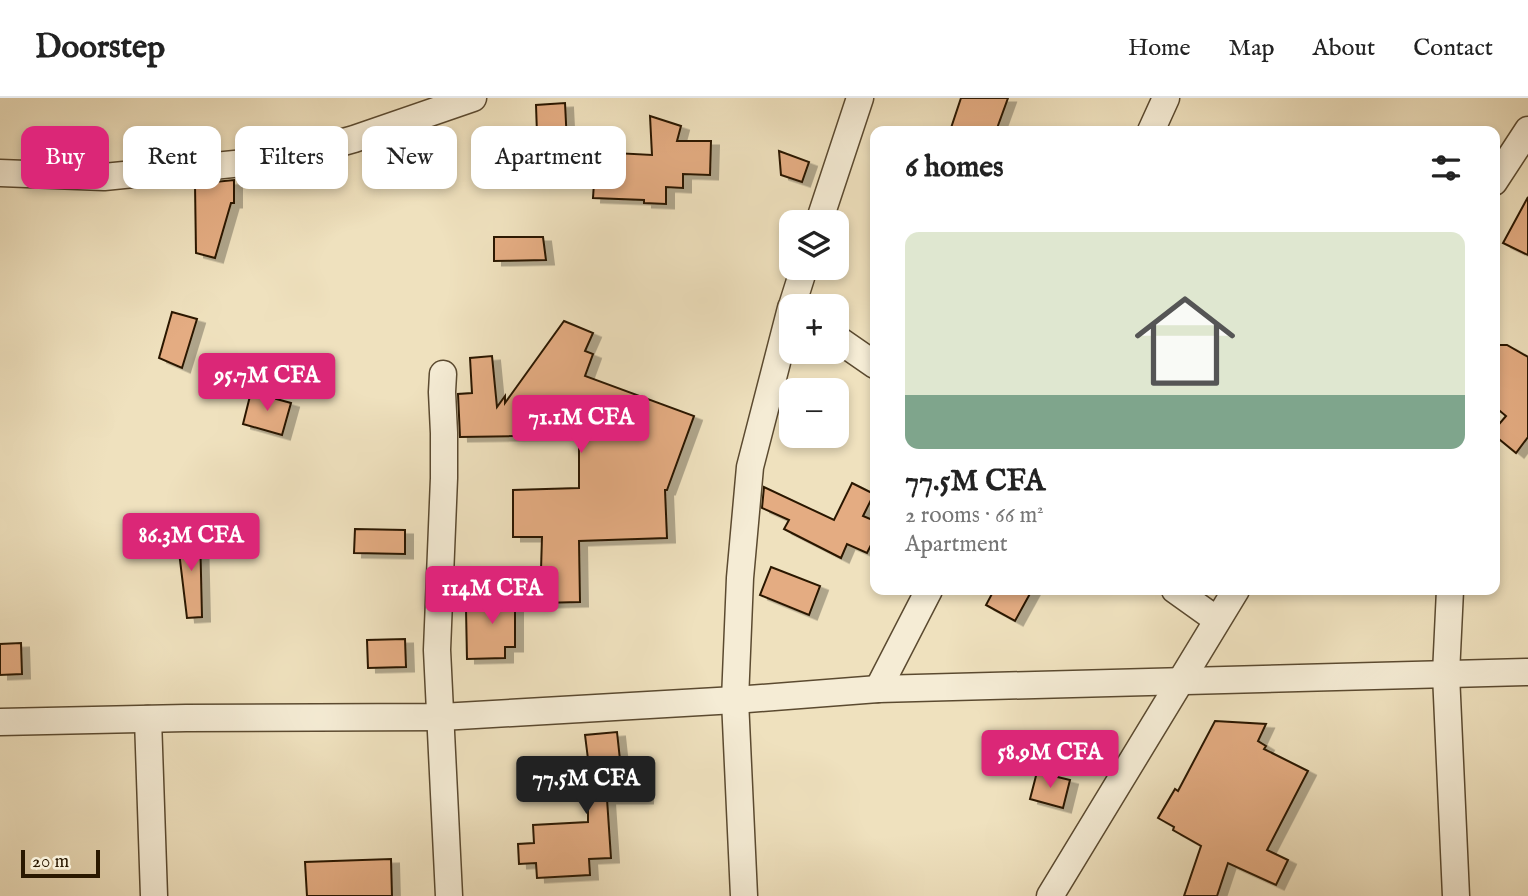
<!DOCTYPE html>
<html lang="en">
<head>
<meta charset="utf-8">
<style>
  :root { --surface:#fff; --page:#f6f6f6; --text:#222; --muted:#767676; --line:#e0e0e0; --accent:#db2777 }
  body { margin:0; font-family:"IM FELL English",serif; background:var(--page); color:var(--text); height:100vh; display:flex; flex-direction:column; font-size:26px; white-space:nowrap }
  * { box-sizing:border-box; margin:0 }
  p { font-size:23px; color:var(--muted) }
  .icon { flex:none; width:38px; height:38px; fill:none; stroke:currentColor; stroke-width:2; stroke-linecap:round; stroke-linejoin:round }
  .map { position:relative; flex:1; overflow:hidden }
  .sheet { position:absolute; left:870px; top:28px; width:630px; height:469px; display:flex; flex-direction:column; background:var(--surface); border-radius:14px; box-shadow:0 4px 10px #0003 }
  .sheet>* { flex:none }
  .banner { position:absolute; left:21px; top:28px; width:665px; height:63px; display:flex; gap:14px }
  .buttons { position:absolute; left:779px; top:112px; display:grid; gap:14px }
  .buttons a { display:grid; place-items:center; width:70px; height:70px; border-radius:14px; background:var(--surface); box-shadow:0 4px 10px #0003; font-size:35px }
  .scale { position:absolute; left:21px; bottom:18px; width:79px; box-sizing:border-box; padding-left:7px; border:4px solid #2a1800; border-top:0; font-size:19px; line-height:24px; white-space:nowrap; color:#2a1800; -webkit-text-stroke:5px #f5ecd5; paint-order:stroke }
  .price { position:absolute; translate:-50% -60px; padding:0 16px; border-radius:7px; background:var(--accent); color:#fff; font-size:23px; line-height:46px; filter:drop-shadow(0 2px 4px #0008) }
  .price::after { content:''; position:absolute; left:50%; top:42px; width:21px; height:16px; margin-left:-10px; background:inherit; clip-path:polygon(0 0,100% 0,50% 100%) }
  .price.selected { background:#222; color:#fff }
  ul { padding:0; list-style:none }
  li { display:grid; align-content:center; gap:14px; height:371px; padding:0 35px }
  li+li { border-top:2px solid var(--line) }
  li span { display:grid; place-items:center; height:217px; border-radius:14px; color:#555 }
  li>.icon { margin-inline-start:auto }
  span .icon { width:126px; height:126px; fill:#fffc; stroke-width:1 }
  li b { font-size:30px }
  h2 { display:flex; justify-content:space-between; align-items:center; height:84px; padding:0 35px; font-size:30px }
  .chip { padding:0 24px; border-radius:14px; background:var(--surface); box-shadow:0 4px 10px #0003; font-size:24px; line-height:63px }
  .chip.selected { background:var(--accent); color:#fff }
  header { display:flex; align-items:center; gap:42px; box-sizing:border-box; height:98px; padding:0 35px; background:var(--surface); border-bottom:2px solid var(--line) }
  header strong { font-size:33px }
  nav { display:flex; gap:38px; margin-inline-start:auto; font-size:24px }
  .map>svg:first-child { display:block }
</style>
</head>
<body>
<header>
<strong>Doorstep</strong>
<nav><a>Home</a><a>Map</a><a>About</a><a>Contact</a></nav>
</header>
<div class="map">
<svg width="1528" height="798" viewBox="0 0 1528 798">
  <defs>
    <filter id="shadow"><feDropShadow dx="8" dy="4.5" stdDeviation="0" flood-color="#0004"/></filter>
  </defs>
  <rect width="100%" height="100%" fill="#efe1be"/>
  <filter id="stains"><feTurbulence type="fractalNoise" baseFrequency=".00286" numOctaves="4"/><feColorMatrix values="0 0 0 0 .2 0 0 0 0 .09 0 0 0 0 .02 0 0 0 .5 -.17"/></filter>
  <radialGradient id="worn" r=".72"><stop offset=".6" stop-color="#630" stop-opacity="0"/><stop offset="1" stop-color="#630" stop-opacity=".3"/></radialGradient>
  <!-- building -->
  <g fill="#e4ac82" stroke="#2a1800" stroke-width="2" filter="url(#shadow)">
    <path d="M 961,0 L 1008,0 L 996,33 L 950,33 Z"/>
    <path d="M 565,5 L 568,65 L 538,65 L 536,7 Z"/>
    <path d="M 650,18 L 681,28 L 677,43 L 711,43 L 710,77 L 683,76 L 683,90 L 666,89 L 666,106 L 644,105 L 644,102 L 593,100 L 596,54 L 652,57 Z"/>
    <path d="M 779,53 L 809,64 L 802,84 L 781,77 Z"/>
    <path d="M 234,82 L 234,105 L 231,105 L 215,160 L 196,155 L 195,86 Z"/>
    <path d="M 1528,99 L 1528,157 L 1503,145 Z"/>
    <path d="M 494,139 L 543,139 L 546,162 L 494,163 Z"/>
    <path d="M 172,214 L 197,221 L 182,270 L 159,260 Z"/>
    <path d="M 564,223 L 593,235 L 585,253 L 593,256 L 585,278 L 694,318 L 667,392 L 665,392 L 667,440 L 579,443 L 580,504 L 540,505 L 542,439 L 513,439 L 513,392 L 579,390 L 579,337 L 460,339 L 458,296 L 472,295 L 470,260 L 492,258 L 497,309 L 505,298 L 505,305 Z"/>
    <path d="M 1499,247 L 1507,247 L 1528,259 L 1528,339 L 1516,355 L 1494,337 L 1494,332 L 1506,318 L 1494,308 L 1494,254 Z"/>
    <path d="M 251,294 L 291,305 L 282,337 L 243,326 Z"/>
    <path d="M 852,385 L 874,396 L 863,418 L 875,423 L 875,439 L 867,455 L 847,446 L 841,460 L 784,431 L 789,422 L 762,410 L 764,389 L 834,422 Z"/>
    <path d="M 355,431 L 405,432 L 405,456 L 354,455 Z"/>
    <path d="M 200,434 L 202,519 L 187,520 L 177,437 Z"/>
    <path d="M 771,469 L 820,488 L 809,517 L 760,497 Z"/>
    <path d="M 515,492 L 515,549 L 505,549 L 505,560 L 467,561 L 466,511 L 483,511 L 482,493 Z"/>
    <path d="M 994,492 L 1032,492 L 1015,523 L 986,507 Z"/>
    <path d="M 405,541 L 406,569 L 368,570 L 367,542 Z"/>
    <path d="M 21,545 L 22,576 L 0,577 L 0,546 Z"/>
    <path d="M 1215,623 L 1266,626 L 1258,643 L 1266,648 L 1264,651 L 1308,673 L 1267,752 L 1288,762 L 1276,787 L 1228,765 L 1217,798 L 1184,798 L 1201,748 L 1173,732 L 1174,729 L 1158,720 L 1175,691 L 1178,693 Z"/>
    <path d="M 617,634 L 621,671 L 646,671 L 645,701 L 607,701 L 611,760 L 589,761 L 590,777 L 537,780 L 536,765 L 519,766 L 518,746 L 534,745 L 533,727 L 588,724 L 588,661 L 585,637 Z"/>
    <path d="M 1037,674 L 1070,682 L 1063,710 L 1030,701 Z"/>
    <path d="M 391,761 L 392,798 L 307,798 L 305,764 Z"/>
  </g>
  <g fill="none" stroke-linecap="round" stroke-linejoin="round">
    <defs>
      <g id="minor">
        <path d="M 1151,33 L 1166,0"/>
        <path d="M 0,75 L 104,79 L 283,61 L 354,41 L 473,0"/>
        <path d="M 1494,84 L 1528,32"/>
        <path d="M 819,124 L 860,0"/>
        <path d="M 792,208 L 804,170"/>
        <path d="M 836,240 L 875,267"/>
        <path d="M 443,276 L 442,294 L 444,335 L 444,380 L 437,552 L 449,798"/>
        <path d="M 1175,492 L 1217,522"/>
        <path d="M 1450,492 L 1446,576 L 1456,798"/>
        <path d="M 878,591 L 929,492"/>
        <path d="M 148,621 L 154,798"/>
        <path d="M 0,624 L 186,620 L 441,619 L 735,602 L 878,591 L 1528,574"/>
        <path d="M 744,798 L 735,602 L 740,480 L 750,369 L 791,210"/>
        <path d="M 1050,798 L 1236,492"/>
      </g>
    </defs>
    <!-- minor casing -->
    <use href="#minor" stroke="#5b4a30" stroke-width="29"/>
    <!-- minor -->
    <use href="#minor" stroke="#f5ecd5" stroke-width="26"/>
  </g>
  <rect width="100%" height="100%" filter="url(#stains)"/>
  <rect width="100%" height="100%" fill="url(#worn)"/>
</svg>
<div class="buttons">
<a><svg class="icon" aria-label="layers" viewBox="0 0 24 24"><path d="M12 4l9 5-9 5-9-5zM3 14l9 5 9-5"/></svg></a>
<a>+</a>
<a>−</a>
</div>
<div class="scale">20 m</div>
<b class="price" style="left:267px;top:315px">95.7M CFA</b>
<b class="price" style="left:581px;top:357px">71.1M CFA</b>
<b class="price" style="left:191px;top:475px">86.3M CFA</b>
<b class="price" style="left:492px;top:528px">114M CFA</b>
<b class="price" style="left:1050px;top:692px">58.9M CFA</b>
<b class="price selected" style="left:586px;top:718px">77.5M CFA</b>
<div class="banner">
<a class="chip selected">Buy</a>
<a class="chip">Rent</a>
<a class="chip">Filters</a>
<a class="chip">New</a>
<a class="chip">Apartment</a>
</div>
<section class="sheet">
<h2>6 homes<svg class="icon" aria-label="filters" viewBox="0 0 24 24"><path d="M4 7h16M4 17h16"/><circle cx="9" cy="7" r="2"/><circle cx="15" cy="17" r="2"/></svg></h2>
<ul>
<li><span style="background:linear-gradient(#dfe7d0 75%,#7fa58c 0)"><svg class="icon" aria-label="home" viewBox="0 0 24 24"><path d="M3 11l9-7 9 7M6 9v11h12V9"/></svg></span><div><b>77.5M CFA</b><p>2 rooms · 66 m²</p><p>Apartment</p></div></li>
</ul>
</section>
</div>
</body>
</html>
